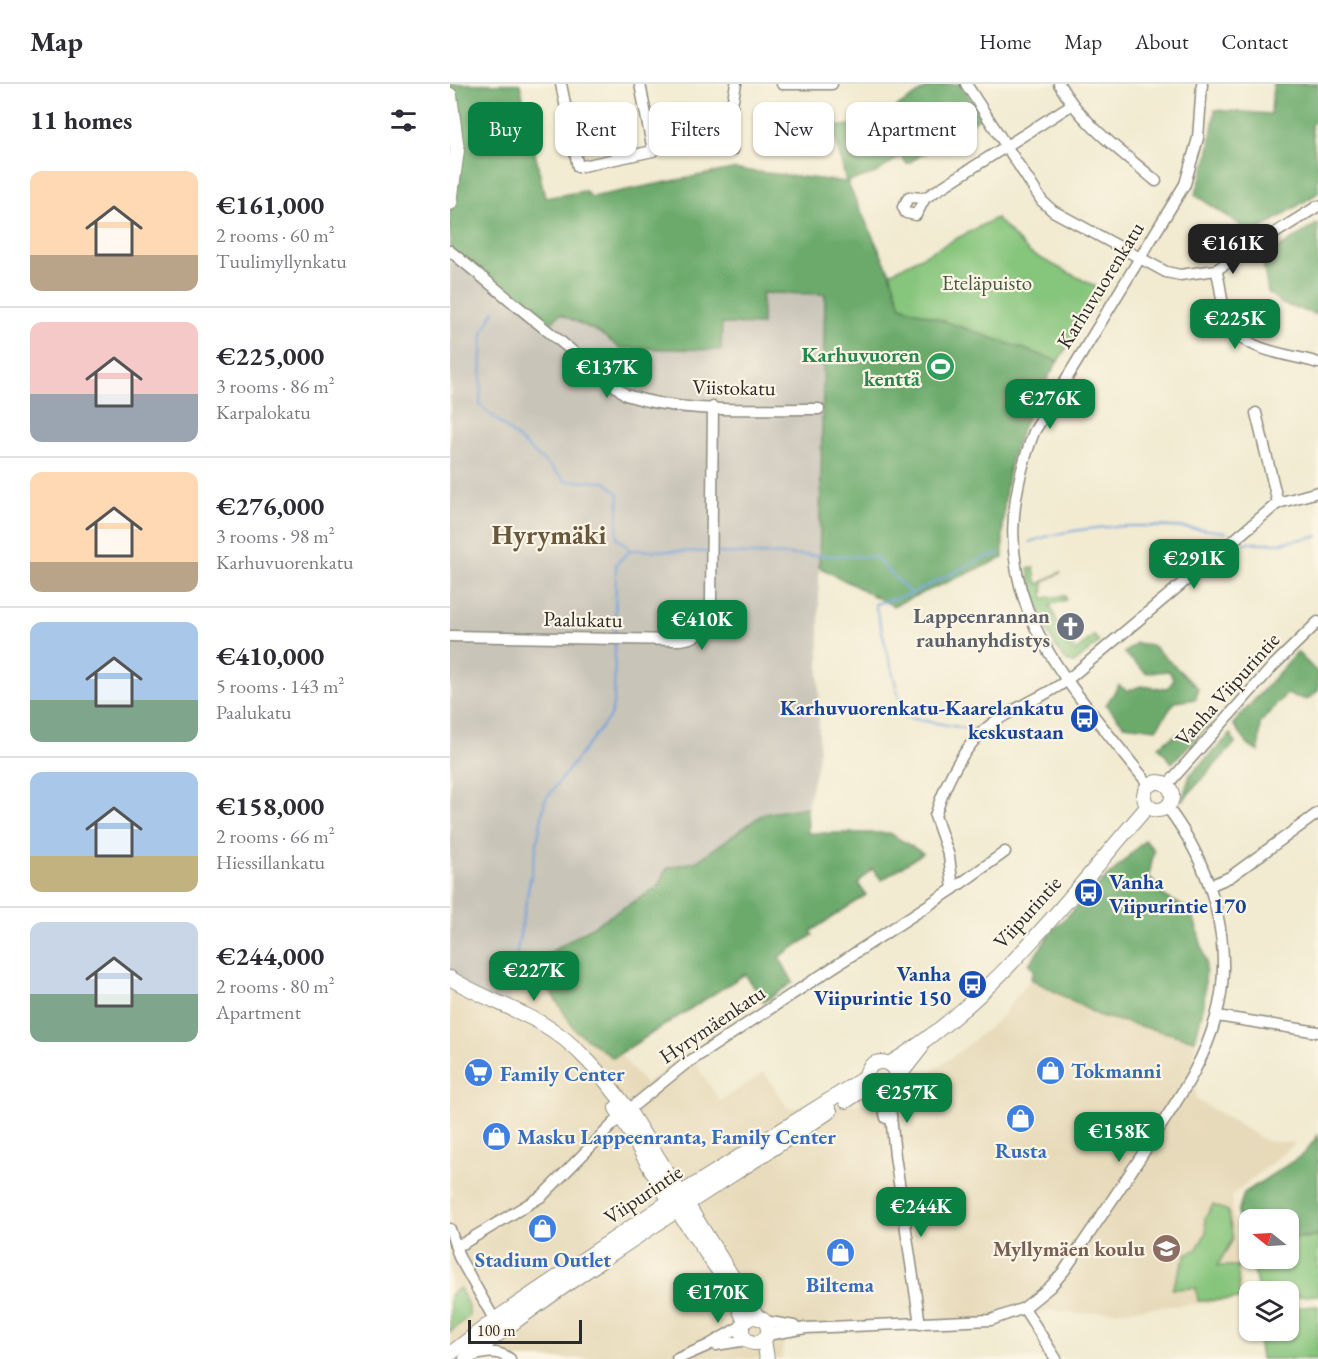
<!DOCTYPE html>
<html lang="en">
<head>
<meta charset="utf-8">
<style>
  :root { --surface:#fff; --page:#f2f2f3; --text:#2b2b33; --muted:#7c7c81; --line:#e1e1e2; --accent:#0b8043 }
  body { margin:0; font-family:"EB Garamond",serif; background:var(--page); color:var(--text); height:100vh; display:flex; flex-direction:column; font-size:22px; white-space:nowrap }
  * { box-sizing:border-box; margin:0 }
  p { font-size:20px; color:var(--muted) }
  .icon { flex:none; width:33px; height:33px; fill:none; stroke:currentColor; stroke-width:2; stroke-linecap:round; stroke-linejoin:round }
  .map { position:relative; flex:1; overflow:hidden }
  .drawer { display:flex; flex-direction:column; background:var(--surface); width:450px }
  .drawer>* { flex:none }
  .top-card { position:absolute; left:18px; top:18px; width:570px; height:54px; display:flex; gap:12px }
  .needle { width:39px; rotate:288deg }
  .buttons { position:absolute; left:789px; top:1125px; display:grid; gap:12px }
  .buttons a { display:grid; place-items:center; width:60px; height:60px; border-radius:12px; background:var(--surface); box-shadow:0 2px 4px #0004; font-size:30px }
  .scale { position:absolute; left:18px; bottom:15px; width:114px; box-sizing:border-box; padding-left:6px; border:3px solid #2b2b2b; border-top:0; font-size:16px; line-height:21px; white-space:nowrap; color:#2b2b2b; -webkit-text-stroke:4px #fcf5e5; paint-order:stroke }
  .price { position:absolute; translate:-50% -51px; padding:0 14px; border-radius:12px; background:var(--accent); color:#fff; font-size:20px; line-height:39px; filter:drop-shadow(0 2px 3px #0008) }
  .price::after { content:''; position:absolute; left:50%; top:36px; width:18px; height:14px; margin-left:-9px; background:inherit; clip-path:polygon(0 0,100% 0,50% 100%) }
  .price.on { background:#222; color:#fff }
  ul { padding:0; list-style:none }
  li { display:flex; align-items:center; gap:18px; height:150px; padding:0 30px }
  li+li { border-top:2px solid var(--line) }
  li span { display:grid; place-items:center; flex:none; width:168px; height:120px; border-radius:12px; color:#555 }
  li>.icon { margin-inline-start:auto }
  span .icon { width:72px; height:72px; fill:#fffc; stroke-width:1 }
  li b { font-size:26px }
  h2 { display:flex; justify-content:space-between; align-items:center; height:72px; padding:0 30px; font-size:26px }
  .tag { padding:0 21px; border-radius:12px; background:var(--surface); box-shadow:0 2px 4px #0004; font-size:21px; line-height:54px }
  .tag.on { background:var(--accent); color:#fff }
  header { display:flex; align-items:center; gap:36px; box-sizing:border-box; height:84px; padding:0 30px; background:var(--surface); border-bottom:2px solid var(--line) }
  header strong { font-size:28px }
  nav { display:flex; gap:33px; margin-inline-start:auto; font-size:21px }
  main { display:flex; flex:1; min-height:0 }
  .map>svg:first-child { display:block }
</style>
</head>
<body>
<header>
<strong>Map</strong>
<nav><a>Home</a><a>Map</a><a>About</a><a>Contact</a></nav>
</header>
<main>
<section class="drawer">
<h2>11 homes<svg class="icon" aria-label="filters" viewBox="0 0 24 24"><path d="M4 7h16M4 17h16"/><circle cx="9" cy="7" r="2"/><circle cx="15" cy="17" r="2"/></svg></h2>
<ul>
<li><span style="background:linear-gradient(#ffd9b3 70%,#b9a48a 0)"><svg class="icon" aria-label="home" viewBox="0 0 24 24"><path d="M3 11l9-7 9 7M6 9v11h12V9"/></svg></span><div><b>€161,000</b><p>2 rooms · 60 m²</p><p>Tuulimyllynkatu</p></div></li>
<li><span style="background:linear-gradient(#f6c9c9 60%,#9aa5b1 0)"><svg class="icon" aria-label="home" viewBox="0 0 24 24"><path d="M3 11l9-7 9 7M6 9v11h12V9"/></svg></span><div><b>€225,000</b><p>3 rooms · 86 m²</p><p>Karpalokatu</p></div></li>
<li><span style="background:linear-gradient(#ffd9b3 75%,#b9a48a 0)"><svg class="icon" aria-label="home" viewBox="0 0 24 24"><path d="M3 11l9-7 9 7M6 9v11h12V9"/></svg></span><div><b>€276,000</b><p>3 rooms · 98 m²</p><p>Karhuvuorenkatu</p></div></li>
<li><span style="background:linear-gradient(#a9c7e8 65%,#7fa58c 0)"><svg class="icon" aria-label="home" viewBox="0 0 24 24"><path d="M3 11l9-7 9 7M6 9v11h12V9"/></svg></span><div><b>€410,000</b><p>5 rooms · 143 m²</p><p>Paalukatu</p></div></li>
<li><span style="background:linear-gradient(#a9c7e8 70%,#c2b280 0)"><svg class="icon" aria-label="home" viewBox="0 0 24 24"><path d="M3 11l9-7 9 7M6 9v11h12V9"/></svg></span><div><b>€158,000</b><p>2 rooms · 66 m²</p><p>Hiessillankatu</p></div></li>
<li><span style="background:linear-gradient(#c9d6e8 60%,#7fa58c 0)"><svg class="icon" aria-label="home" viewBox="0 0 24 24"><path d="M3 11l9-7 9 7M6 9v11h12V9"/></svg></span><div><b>€244,000</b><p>2 rooms · 80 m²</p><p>Apartment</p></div></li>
</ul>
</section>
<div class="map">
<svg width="868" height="1275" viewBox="0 0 868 1275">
  <rect width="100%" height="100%" fill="#fcf5e5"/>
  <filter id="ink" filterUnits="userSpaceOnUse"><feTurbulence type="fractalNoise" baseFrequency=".0167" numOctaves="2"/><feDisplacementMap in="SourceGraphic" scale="12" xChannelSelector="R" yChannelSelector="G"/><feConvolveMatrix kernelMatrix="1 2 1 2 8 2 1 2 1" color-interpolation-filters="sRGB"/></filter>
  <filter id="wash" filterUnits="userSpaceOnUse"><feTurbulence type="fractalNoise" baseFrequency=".008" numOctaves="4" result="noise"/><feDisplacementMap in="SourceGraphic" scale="24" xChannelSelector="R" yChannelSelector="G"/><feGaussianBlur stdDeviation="1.35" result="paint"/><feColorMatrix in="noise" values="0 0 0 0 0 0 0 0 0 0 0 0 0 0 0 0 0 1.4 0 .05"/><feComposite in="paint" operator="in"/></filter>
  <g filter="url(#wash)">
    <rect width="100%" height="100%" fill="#f2ebd2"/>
    <!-- built -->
    <path fill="#e7daba" d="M 82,879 L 125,946 L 163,974 L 169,969 L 195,1000 L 239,969 L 270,1017 L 314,988 L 338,1024 L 437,1018 L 509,968 L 549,935 L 581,895 L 650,932 L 745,956 L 746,1015 L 816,1057 L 846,1059 L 781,1112 L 794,1216 L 628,1230 L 602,1226 L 538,1240 L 335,1251 L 331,1275 L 0,1275 L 0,1112 L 3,1111 L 0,1099 L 0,905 L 9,911 Z"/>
    <!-- industrial -->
    <path fill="#c8c4b8" d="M 0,164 L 97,243 L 110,230 L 148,248 L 170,264 L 271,266 L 272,240 L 312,209 L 375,210 L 369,483 L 369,669 L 357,723 L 313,730 L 247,777 L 217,784 L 208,803 L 67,886 L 56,932 L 0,905 Z"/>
    <!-- green -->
    <g fill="#86c57c" stroke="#587854" stroke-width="1.5">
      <path d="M 546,134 L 580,169 L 653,206 L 608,277 L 451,222 L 440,189 Z"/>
      <path d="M 578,484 L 584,484 L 586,497 L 589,500 L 611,488 L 594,497 L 593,514 L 615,512 L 616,516 L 600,521 L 618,562 L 621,561 L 626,567 L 644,551 L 649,558 L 624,579 L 616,577 C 595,551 584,516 578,484 Z"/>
      <path d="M 763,1121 L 778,1127 L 783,1155 L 767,1182 L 787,1182 L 790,1215 L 748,1217 L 746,1204 L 722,1205 L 737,1169 L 746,1166 L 756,1149 L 755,1134 Z"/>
      <path d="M 868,1153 L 868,1211 L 839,1213 L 838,1208 L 808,1207 L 802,1175 L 838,1174 L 839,1155 Z"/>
      <path d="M 10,1204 L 19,1224 L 19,1232 L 0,1248 L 0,1211 Z"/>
      <path d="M 868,1222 L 868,1275 L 811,1275 L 807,1247 L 838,1246 L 839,1224 Z"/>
    </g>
    <!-- forest -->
    <g fill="#6caa6c" stroke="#4c6a4c" stroke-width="1.5">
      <path d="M 0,0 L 70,0 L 95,114 L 134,107 L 142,113 L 282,85 L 396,98 L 383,43 L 409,40 L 436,30 L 483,0 L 511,0 L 531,33 L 457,80 L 451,72 L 426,89 L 397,98 L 440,189 L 451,222 L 608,277 C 563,349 551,389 553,474 L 443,522 L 369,483 L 375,210 L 312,209 L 312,241 L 272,240 L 271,266 L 170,264 L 148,248 L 110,230 L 97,243 L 0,164 Z"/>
      <path d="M 823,0 L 868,0 L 868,34 L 861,41 L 868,88 L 868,109 L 796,154 L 788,139 L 745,111 L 758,73 L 765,26 L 821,30 Z"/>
      <path d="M 868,139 L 868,231 L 832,220 L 818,208 L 813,177 L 824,167 Z"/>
      <path d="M 686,559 L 702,561 L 748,604 L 746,615 L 725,618 L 706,645 L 674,641 L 656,621 L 669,601 L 677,607 L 691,602 L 717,605 L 724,596 L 719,587 L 696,589 L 674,569 Z"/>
      <path d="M 847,568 L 868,589 L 868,607 L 857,616 L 836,610 L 810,639 L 809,668 L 799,662 L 783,640 Z"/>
      <path d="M 756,637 L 759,641 L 722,679 L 708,662 L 727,650 L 742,651 Z"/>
      <path d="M 781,650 L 785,659 L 732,717 L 740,691 Z"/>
      <path d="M 357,723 L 358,749 L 439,749 L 473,769 L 432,796 L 422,785 L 408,799 L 416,811 L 361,847 L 363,851 L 329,873 L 343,898 L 314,918 L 295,890 L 163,974 L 125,946 L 82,879 L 208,803 L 217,784 L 247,777 L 313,730 Z"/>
      <path d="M 695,756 L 704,766 L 699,792 L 714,812 L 742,827 L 756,877 L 754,921 L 745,956 L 650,932 L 581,895 L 584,886 L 579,880 L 603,846 Z"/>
      <path d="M 868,1051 L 868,1152 L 839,1154 L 838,1136 L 800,1136 L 799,1157 L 792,1158 L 788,1128 L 794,1109 L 854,1070 Z"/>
    </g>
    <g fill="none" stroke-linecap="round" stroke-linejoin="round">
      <!-- stream -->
      <g stroke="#72a2dc" stroke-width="2">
        <path d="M 44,227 L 33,248 L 30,321 L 116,397 L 156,398 L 169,410 L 167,454 L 181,466 L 259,468"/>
        <path d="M 580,458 C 637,437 717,440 776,448"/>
        <path d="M 794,459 L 830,459 L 868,452"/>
        <path d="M 265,469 L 425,473 L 461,510 L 533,474 L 549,470"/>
        <path d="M 461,510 L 425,520 L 454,633 L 530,647"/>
        <path d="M 165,550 L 166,480 L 181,466"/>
        <path d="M 62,893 L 95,716 L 161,631 L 164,616 L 165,559"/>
      </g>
    </g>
  </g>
  <g filter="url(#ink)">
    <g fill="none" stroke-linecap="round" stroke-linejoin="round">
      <defs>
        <g id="minor">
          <path d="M 111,0 L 128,83 L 203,67 L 190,0"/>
          <path d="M 332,0 L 382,0"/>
          <path d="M 516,0 L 592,117 L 603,127 L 716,188 L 730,191 L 766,186 L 868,122"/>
          <path d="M 609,0 C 632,40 671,67 706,97"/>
          <path d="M 282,66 L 278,40 L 286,0"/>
          <path d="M 475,114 L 459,113 L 453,123 L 456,129 L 466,131 L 475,114 L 621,21"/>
          <path d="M 0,167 L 176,311 C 236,331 306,324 369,325"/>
          <path d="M 766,186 C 772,202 770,221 778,236 C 793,269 838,269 868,279"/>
          <path d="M 806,329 L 828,419"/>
          <path d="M 0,552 L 229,556 C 255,554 259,540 261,517 L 263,323"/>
          <path d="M 699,701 C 607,584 523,508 584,348 L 735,100 L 748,54 L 752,0"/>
          <path d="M 717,701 L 824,581 L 868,538"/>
          <path d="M 759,802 L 780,793 L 868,729"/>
          <path d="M 503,805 L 499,772 L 485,732 C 496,697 513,661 543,639 C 566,622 593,614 616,597 L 828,419 L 868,408"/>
          <path d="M 767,932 L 868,948"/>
          <path d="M 441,1004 L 439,1011 L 445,1072 L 470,1240"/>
          <path d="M 425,1007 L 433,1021 L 436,1034"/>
          <path d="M 0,1145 L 9,1173 L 48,1242"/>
          <path d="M 5,1161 L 14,1159 L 92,1112 L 171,1032 L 234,981 L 503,805 L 555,768"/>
          <path d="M 574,1224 L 606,1275"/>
          <path d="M 314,1237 L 344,1242"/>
          <path d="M 317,1251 L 356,1244 L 541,1236 L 574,1224 L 600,1203 L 614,1187 C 644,1143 674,1099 703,1054 C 728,1015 754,979 766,933 C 786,862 761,780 717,723"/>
          <path d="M 266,1261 L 297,1256"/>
          <path d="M 23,1272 C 37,1268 48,1266 60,1275"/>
          <path d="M 227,1275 L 257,1262 L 293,1241"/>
        </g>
        <g id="major">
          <path d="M 0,11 L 7,66 L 0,119"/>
          <circle cx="708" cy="712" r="14"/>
          <path d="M 0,894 C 29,912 62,923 91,939 C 127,959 155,995 179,1027 L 308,1234"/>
          <circle cx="431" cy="993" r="15"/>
          <path d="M 439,980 C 542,919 620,811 698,722"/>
          <path d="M 446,996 L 471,964"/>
          <path d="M 396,1017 L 408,1009 L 421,1005"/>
          <path d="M 166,1024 L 213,1106 L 281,1205 L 295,1238"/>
          <circle cx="305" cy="1246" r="13"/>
          <path d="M 314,1256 L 317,1275"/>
          <path d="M 0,1270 L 44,1236 L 230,1110 L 416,993"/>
          <path d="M 16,1275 C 131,1184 258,1108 380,1027"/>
        </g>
      </defs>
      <!-- minor casing -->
      <use href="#minor" stroke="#8e8b7e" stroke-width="13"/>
      <!-- major casing -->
      <use href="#major" stroke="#8e8b7e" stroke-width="16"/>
      <!-- minor -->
      <use href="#minor" stroke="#fff" stroke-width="10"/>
      <!-- major -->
      <use href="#major" stroke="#fff" stroke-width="14"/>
    </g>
  </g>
  <!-- icons -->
  <defs>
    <symbol id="stadium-disc" viewBox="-11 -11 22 22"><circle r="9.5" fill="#2e9e5b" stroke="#fcf5e5"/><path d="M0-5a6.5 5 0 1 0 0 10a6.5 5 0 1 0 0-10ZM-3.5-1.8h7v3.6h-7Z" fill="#fff"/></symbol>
    <symbol id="church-disc" viewBox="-11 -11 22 22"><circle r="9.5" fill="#6b7280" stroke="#fcf5e5"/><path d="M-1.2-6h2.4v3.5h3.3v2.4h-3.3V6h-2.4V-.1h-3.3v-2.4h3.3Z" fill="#fff"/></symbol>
    <symbol id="bus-disc" viewBox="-11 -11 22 22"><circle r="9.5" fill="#1a4fb4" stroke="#fcf5e5"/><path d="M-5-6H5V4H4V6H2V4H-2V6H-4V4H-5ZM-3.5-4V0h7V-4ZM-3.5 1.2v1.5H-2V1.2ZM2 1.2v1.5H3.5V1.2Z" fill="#fff"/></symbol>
    <symbol id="shop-disc" viewBox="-11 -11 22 22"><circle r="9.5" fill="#3f7fe0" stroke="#fcf5e5"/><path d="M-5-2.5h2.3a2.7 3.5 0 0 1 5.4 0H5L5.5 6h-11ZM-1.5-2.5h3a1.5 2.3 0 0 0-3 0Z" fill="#fff"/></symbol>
    <symbol id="supermarket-disc" viewBox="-11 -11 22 22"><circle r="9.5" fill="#3f7fe0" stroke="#fcf5e5"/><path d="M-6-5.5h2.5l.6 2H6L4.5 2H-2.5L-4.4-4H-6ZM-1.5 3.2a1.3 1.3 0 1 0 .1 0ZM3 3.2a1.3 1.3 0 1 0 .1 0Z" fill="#fff"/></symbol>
    <symbol id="school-disc" viewBox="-11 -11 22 22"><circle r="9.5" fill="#8d6e63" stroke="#fcf5e5"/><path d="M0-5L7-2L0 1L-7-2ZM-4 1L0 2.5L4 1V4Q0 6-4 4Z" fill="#fff"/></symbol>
  </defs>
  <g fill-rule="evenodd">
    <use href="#stadium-disc" x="474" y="266" width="33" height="33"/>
    <use href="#church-disc" x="604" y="526" width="33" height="33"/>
    <use href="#bus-disc" x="618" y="618" width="33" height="33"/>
    <use href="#bus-disc" x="622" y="792" width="33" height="33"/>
    <use href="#bus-disc" x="506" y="884" width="33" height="33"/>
    <use href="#shop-disc" x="584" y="970" width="33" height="33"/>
    <use href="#supermarket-disc" x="12" y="972" width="33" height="33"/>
    <use href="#shop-disc" x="554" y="1018" width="33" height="33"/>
    <use href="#shop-disc" x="30" y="1036" width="33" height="33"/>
    <use href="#shop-disc" x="76" y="1128" width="33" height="33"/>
    <use href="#school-disc" x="700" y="1148" width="33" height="33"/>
    <use href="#shop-disc" x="374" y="1152" width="33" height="33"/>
  </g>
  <g text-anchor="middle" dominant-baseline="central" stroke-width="4.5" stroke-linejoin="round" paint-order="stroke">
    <!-- park labels -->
    <g font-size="21" fill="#465943" stroke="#fcf5e5">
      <text x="537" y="198">Eteläpuisto</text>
    </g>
    <!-- street labels -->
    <g font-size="21" fill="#2b2b2b" stroke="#fcf5e5">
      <text transform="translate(650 201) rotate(-58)">Karhuvuorenkatu</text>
      <text transform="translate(284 303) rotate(1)">Viistokatu</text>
      <text transform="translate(133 535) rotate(1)">Paalukatu</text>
      <text transform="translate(777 605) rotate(-48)">Vanha Viipurintie</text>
      <text transform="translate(577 828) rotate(-48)">Viipurintie</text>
      <text transform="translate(262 940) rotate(-34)">Hyrymäenkatu</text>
      <text transform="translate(193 1110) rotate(-34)">Viipurintie</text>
    </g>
    <!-- leisure labels -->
    <g font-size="21" font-weight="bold" fill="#27864d" stroke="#fcf5e5" text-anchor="end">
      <text x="470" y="270">Karhuvuoren<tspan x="470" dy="24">kenttä</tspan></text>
    </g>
    <!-- worship labels -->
    <g font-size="21" font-weight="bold" fill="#5b616d" stroke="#fcf5e5" text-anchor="end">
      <text x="600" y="531">Lappeenrannan<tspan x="600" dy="24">rauhanyhdistys</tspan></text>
    </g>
    <!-- transit labels -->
    <g font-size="21" font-weight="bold" fill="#164399" stroke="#fcf5e5" text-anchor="end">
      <text x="614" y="623">Karhuvuorenkatu-Kaarelankatu<tspan x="614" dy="24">keskustaan</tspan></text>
      <text x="659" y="797" text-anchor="start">Vanha<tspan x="659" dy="24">Viipurintie 170</tspan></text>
      <text x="501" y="889">Vanha<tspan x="501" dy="24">Viipurintie 150</tspan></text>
    </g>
    <!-- shop labels -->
    <g font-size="21" font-weight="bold" fill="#366cbe" stroke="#fcf5e5" text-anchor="start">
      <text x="621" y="986">Tokmanni</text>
      <text x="50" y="989">Family Center</text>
      <text x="67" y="1052">Masku Lappeenranta, Family Center</text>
      <text x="571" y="1066" text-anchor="middle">Rusta</text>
      <text x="93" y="1175" text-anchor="middle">Stadium Outlet</text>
      <text x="390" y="1200" text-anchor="middle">Biltema</text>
    </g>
    <!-- education labels -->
    <g font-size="21" font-weight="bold" fill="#785e54" stroke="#fcf5e5" text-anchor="end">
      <text x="695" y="1164">Myllymäen koulu</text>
    </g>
    <!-- district labels -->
    <g font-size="27" font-weight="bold" fill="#68573f" stroke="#fcf5e5">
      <text x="99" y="450">Hyrymäki</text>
    </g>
  </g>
</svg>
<div class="buttons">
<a><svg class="needle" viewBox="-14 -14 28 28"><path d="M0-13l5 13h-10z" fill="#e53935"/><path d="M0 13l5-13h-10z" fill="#7c7c81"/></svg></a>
<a><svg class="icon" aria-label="layers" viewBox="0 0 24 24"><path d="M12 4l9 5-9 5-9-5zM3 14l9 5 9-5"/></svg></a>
</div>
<div class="scale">100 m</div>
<b class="price on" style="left:783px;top:191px">€161K</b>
<b class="price" style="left:785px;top:266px">€225K</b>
<b class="price" style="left:157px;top:315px">€137K</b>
<b class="price" style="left:600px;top:346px">€276K</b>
<b class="price" style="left:744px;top:506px">€291K</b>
<b class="price" style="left:252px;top:567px">€410K</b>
<b class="price" style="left:84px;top:918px">€227K</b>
<b class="price" style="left:457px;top:1040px">€257K</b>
<b class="price" style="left:669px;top:1079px">€158K</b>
<b class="price" style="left:471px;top:1154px">€244K</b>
<b class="price" style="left:268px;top:1240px">€170K</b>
<div class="top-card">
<a class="tag on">Buy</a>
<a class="tag">Rent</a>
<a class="tag">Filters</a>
<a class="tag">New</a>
<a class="tag">Apartment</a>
</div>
</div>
</main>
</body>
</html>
